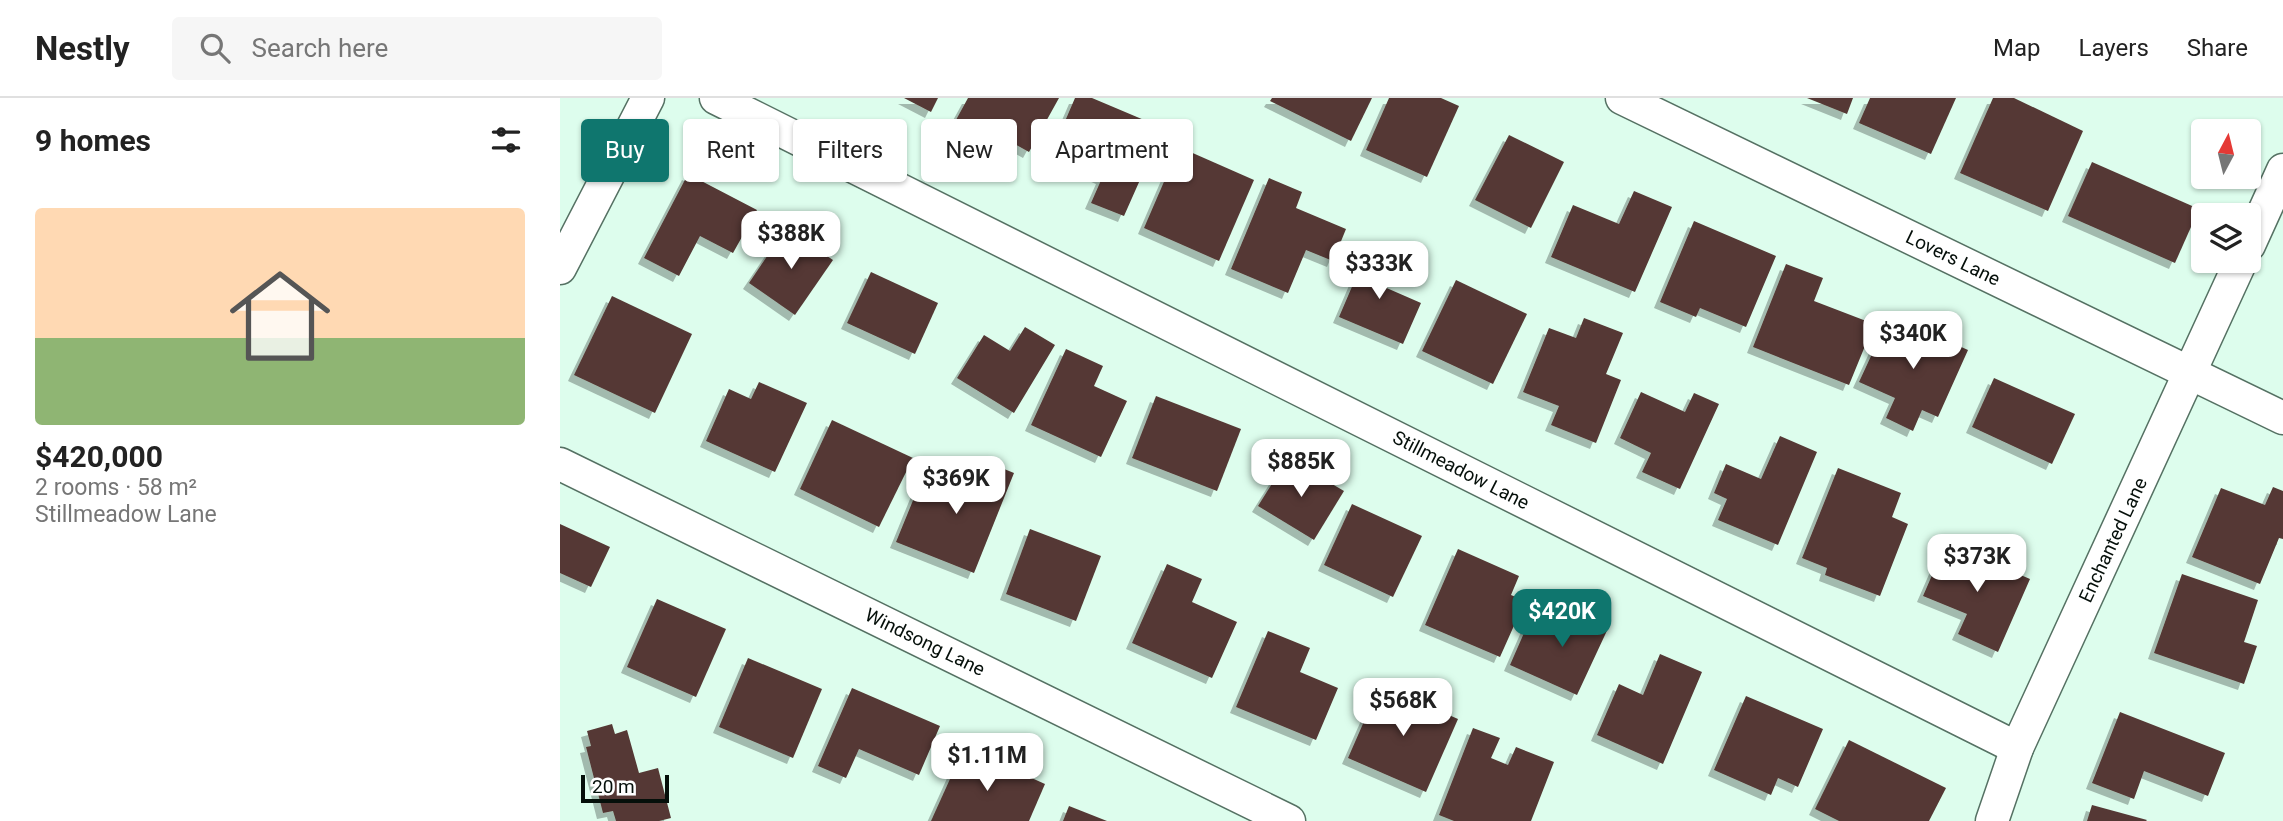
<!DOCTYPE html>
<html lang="en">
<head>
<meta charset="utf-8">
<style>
  :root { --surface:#fff; --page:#f6f6f6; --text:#222; --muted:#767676; --line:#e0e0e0; --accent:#0f766e }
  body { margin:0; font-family:Roboto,sans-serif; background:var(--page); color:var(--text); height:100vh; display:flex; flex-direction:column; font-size:26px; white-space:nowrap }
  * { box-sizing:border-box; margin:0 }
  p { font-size:23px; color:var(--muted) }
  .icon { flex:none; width:38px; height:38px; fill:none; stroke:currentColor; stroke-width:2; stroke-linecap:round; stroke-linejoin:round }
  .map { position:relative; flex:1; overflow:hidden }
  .drawer { display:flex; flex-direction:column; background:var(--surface); width:560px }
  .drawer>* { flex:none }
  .guide { position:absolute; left:21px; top:21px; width:665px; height:63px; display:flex; gap:14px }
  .needle { width:46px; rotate:7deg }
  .tools { position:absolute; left:1631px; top:21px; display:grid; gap:14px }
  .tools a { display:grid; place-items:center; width:70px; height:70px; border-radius:7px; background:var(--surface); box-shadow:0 2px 5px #0004; font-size:35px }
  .scale { position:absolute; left:21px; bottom:18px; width:88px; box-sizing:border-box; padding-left:7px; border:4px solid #050f0a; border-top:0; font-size:19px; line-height:24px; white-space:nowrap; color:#050f0a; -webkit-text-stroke:5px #fff; paint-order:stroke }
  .price { position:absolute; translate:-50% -60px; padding:0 16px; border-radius:14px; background:#fff; color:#222; font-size:23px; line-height:46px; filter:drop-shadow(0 2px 4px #0008) }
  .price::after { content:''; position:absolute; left:50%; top:42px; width:21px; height:16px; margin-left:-10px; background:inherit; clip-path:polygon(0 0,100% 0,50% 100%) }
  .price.current { background:var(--accent); color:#fff }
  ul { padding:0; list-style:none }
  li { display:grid; align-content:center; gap:14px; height:371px; padding:0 35px }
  li span { display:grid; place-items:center; height:217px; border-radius:7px; color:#555 }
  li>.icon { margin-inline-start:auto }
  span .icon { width:126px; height:126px; fill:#fffc; stroke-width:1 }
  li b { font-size:30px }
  h2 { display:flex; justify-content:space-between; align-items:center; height:84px; padding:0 35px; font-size:30px }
  .tag { padding:0 24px; border-radius:7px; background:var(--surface); box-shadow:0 2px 5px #0004; font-size:24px; line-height:63px }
  .tag.current { background:var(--accent); color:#fff }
  header { display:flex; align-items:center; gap:42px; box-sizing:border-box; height:98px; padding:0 35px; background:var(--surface); border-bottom:2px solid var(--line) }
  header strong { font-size:33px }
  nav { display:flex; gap:38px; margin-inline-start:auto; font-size:24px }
  .search { width:490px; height:63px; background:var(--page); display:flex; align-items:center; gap:18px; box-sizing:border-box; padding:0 24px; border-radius:7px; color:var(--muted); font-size:26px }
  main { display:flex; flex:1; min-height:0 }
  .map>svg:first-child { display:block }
</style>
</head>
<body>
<header>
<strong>Nestly</strong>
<div class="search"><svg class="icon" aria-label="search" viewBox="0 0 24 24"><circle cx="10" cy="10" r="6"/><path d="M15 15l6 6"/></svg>Search here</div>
<nav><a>Map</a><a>Layers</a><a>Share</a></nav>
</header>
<main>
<section class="drawer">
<h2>9 homes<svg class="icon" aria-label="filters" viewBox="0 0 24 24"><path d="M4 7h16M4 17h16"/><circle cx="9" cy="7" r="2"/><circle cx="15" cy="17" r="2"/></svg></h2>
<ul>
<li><span style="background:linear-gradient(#ffd9b3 60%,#8fb573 0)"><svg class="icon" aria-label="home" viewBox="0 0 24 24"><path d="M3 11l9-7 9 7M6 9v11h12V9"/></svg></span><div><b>$420,000</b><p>2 rooms · 58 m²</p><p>Stillmeadow Lane</p></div></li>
</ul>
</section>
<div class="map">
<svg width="1723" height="723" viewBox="0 0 1723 723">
  <defs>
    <filter id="shadow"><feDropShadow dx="-6" dy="6" stdDeviation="0" flood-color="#0004"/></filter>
  </defs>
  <rect width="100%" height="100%" fill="#ddfded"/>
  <!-- building -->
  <g fill="#543934" filter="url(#shadow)">
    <path d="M 344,0 L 378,0 L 371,14 Z"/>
    <path d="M 408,0 L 499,0 L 469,54 L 428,31 L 421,47 L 391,31 Z"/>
    <path d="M 515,0 L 532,0 L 603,30 L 564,118 L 531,105 L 542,80 L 490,58 Z"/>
    <path d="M 712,0 L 812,0 L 791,43 L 710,3 Z"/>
    <path d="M 829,0 L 881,0 L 899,8 L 867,79 L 806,52 Z"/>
    <path d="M 1247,0 L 1293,0 L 1287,16 Z"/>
    <path d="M 1310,0 L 1396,0 L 1371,56 L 1299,25 Z"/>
    <path d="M 1433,0 L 1454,0 L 1523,33 L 1488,113 L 1400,75 Z"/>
    <path d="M 949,37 L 1004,64 L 971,130 L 915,102 Z"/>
    <path d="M 619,49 L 694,82 L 659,163 L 584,130 Z"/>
    <path d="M 1532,64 L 1639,111 L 1615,165 L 1508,118 Z"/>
    <path d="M 128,76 L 197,112 L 173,155 L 140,138 L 119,178 L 84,160 Z"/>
    <path d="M 709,80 L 742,94 L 736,110 L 786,131 L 773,163 L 746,152 L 728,195 L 671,171 Z"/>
    <path d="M 1074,93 L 1112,109 L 1075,194 L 991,159 L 1013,107 L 1059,126 Z"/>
    <path d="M 1134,123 L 1216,158 L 1186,229 L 1140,210 L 1136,219 L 1100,204 Z"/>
    <path d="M 226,130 L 273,162 L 235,217 L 189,185 Z"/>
    <path d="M 809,149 L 834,160 L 822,188 L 861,205 L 843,246 L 779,219 Z"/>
    <path d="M 1226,166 L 1263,180 L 1254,203 L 1314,226 L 1289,287 L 1193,249 Z"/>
    <path d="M 311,174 L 378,205 L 355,256 L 287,225 Z"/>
    <path d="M 896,182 L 967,216 L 933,286 L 862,253 Z"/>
    <path d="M 52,198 L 132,236 L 95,315 L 14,277 Z"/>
    <path d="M 1330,217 L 1408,252 L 1378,319 L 1362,312 L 1353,333 L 1326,320 L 1335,300 L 1299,284 Z"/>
    <path d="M 1024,220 L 1063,235 L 1046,276 L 1061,282 L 1036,345 L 991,327 L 999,308 L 963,294 L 989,230 L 1016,240 Z"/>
    <path d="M 465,229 L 495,247 L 454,315 L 397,280 L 424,237 L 450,253 Z"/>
    <path d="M 506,251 L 543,268 L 534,288 L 567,303 L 541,359 L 471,327 Z"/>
    <path d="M 1434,280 L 1515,316 L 1492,366 L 1412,329 Z"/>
    <path d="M 199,284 L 247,305 L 215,374 L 146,343 L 169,291 L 191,301 Z"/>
    <path d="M 1081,294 L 1125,314 L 1134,295 L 1159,306 L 1120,391 L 1082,374 L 1091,355 L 1060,340 Z"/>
    <path d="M 596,298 L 681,331 L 657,393 L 572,360 Z"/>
    <path d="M 272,322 L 353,360 L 319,429 L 240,391 Z"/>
    <path d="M 1220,338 L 1257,354 L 1218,447 L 1158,422 L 1167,401 L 1154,395 L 1166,366 L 1201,381 Z"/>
    <path d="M 417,360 L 454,375 L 414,475 L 336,444 L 363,378 L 404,394 Z"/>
    <path d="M 728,360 L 784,393 L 754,442 L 698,408 Z"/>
    <path d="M 1278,370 L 1341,395 L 1332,419 L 1348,426 L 1320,498 L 1265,477 L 1267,470 L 1242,460 Z"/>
    <path d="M 1713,389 L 1723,393 L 1723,441 L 1719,440 L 1700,486 L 1632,459 L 1661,390 L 1705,407 Z"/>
    <path d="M 792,406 L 862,438 L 833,499 L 764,467 Z"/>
    <path d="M 0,426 L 50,449 L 31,489 L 0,475 Z"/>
    <path d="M 470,431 L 541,458 L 516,523 L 446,496 Z"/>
    <path d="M 1386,445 L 1470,481 L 1438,554 L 1398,536 L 1407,516 L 1363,498 Z"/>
    <path d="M 898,451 L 959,478 L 951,497 L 965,503 L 940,559 L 865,527 Z"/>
    <path d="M 607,466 L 642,481 L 632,504 L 677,524 L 652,580 L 572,545 Z"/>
    <path d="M 1622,476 L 1698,502 L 1684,544 L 1697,548 L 1684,586 L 1594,555 Z"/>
    <path d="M 97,501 L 166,531 L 136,599 L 67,569 Z"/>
    <path d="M 1013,507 L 1051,524 L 1017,597 L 950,567 L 971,519 L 1002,533 Z"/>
    <path d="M 708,533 L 750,550 L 740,574 L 778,590 L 756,642 L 676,609 Z"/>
    <path d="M 1100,556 L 1142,574 L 1103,666 L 1037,637 L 1059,586 L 1083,597 Z"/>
    <path d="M 188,560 L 262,591 L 233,660 L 159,629 Z"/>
    <path d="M 820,587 L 898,621 L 866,694 L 788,660 Z"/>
    <path d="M 292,590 L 380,628 L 359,677 L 299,651 L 286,680 L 258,668 Z"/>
    <path d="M 1186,598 L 1263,631 L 1238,689 L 1218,680 L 1211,697 L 1154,672 Z"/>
    <path d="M 1560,614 L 1665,655 L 1648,698 L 1584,673 L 1574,701 L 1532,685 Z"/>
    <path d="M 52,626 L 55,636 L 67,632 L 79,675 L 98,670 L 111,720 L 99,723 L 56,723 L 53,713 L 43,715 L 26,649 L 31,648 L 27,633 Z"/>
    <path d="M 913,630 L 940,640 L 931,660 L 948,667 L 956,649 L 994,664 L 971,723 L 894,723 L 879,717 Z"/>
    <path d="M 1289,642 L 1386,690 L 1369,723 L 1279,723 L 1255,711 Z"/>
    <path d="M 404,650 L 485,686 L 469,723 L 371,723 Z"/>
    <path d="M 1532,707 L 1587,722 L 1586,723 L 1527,723 Z"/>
    <path d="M 509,708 L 547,723 L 503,723 Z"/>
  </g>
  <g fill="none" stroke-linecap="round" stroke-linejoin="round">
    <defs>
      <g id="street">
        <path d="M 156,0 L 1457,650"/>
        <path d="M 1062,0 L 1723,320"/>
        <path d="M 1689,147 L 1723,72"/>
        <path d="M 0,170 L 88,0"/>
        <path d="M 0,366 L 729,723"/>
        <path d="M 1432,723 L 1457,650 L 1681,163"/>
      </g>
    </defs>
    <!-- street casing -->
    <use href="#street" stroke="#557163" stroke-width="35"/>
    <!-- street -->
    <use href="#street" stroke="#fff" stroke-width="32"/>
  </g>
  <g text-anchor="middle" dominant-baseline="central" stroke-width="7" stroke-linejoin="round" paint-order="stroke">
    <!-- street labels -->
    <g font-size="19" fill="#050f0a" stroke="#fff">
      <text transform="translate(1393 160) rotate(26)">Lovers Lane</text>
      <text transform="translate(901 372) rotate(27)">Stillmeadow Lane</text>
      <text transform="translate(1553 442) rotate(-65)">Enchanted Lane</text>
      <text transform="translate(365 544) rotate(26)">Windsong Lane</text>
    </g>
  </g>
</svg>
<div class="tools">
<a><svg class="needle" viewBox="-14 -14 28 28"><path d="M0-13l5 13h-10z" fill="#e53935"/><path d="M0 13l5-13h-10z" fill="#767676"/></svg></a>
<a><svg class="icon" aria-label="layers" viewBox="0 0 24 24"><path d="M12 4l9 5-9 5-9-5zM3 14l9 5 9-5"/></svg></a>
</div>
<div class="scale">20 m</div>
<b class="price" style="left:231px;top:173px">$388K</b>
<b class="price" style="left:819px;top:203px">$333K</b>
<b class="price" style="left:1353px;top:273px">$340K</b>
<b class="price" style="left:741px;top:401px">$885K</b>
<b class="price" style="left:396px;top:418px">$369K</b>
<b class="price" style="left:1417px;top:496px">$373K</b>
<b class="price current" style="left:1002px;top:551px">$420K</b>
<b class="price" style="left:843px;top:640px">$568K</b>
<b class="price" style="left:427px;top:695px">$1.11M</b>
<div class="guide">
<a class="tag current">Buy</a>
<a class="tag">Rent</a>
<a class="tag">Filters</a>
<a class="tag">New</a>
<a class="tag">Apartment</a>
</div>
</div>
</main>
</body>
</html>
